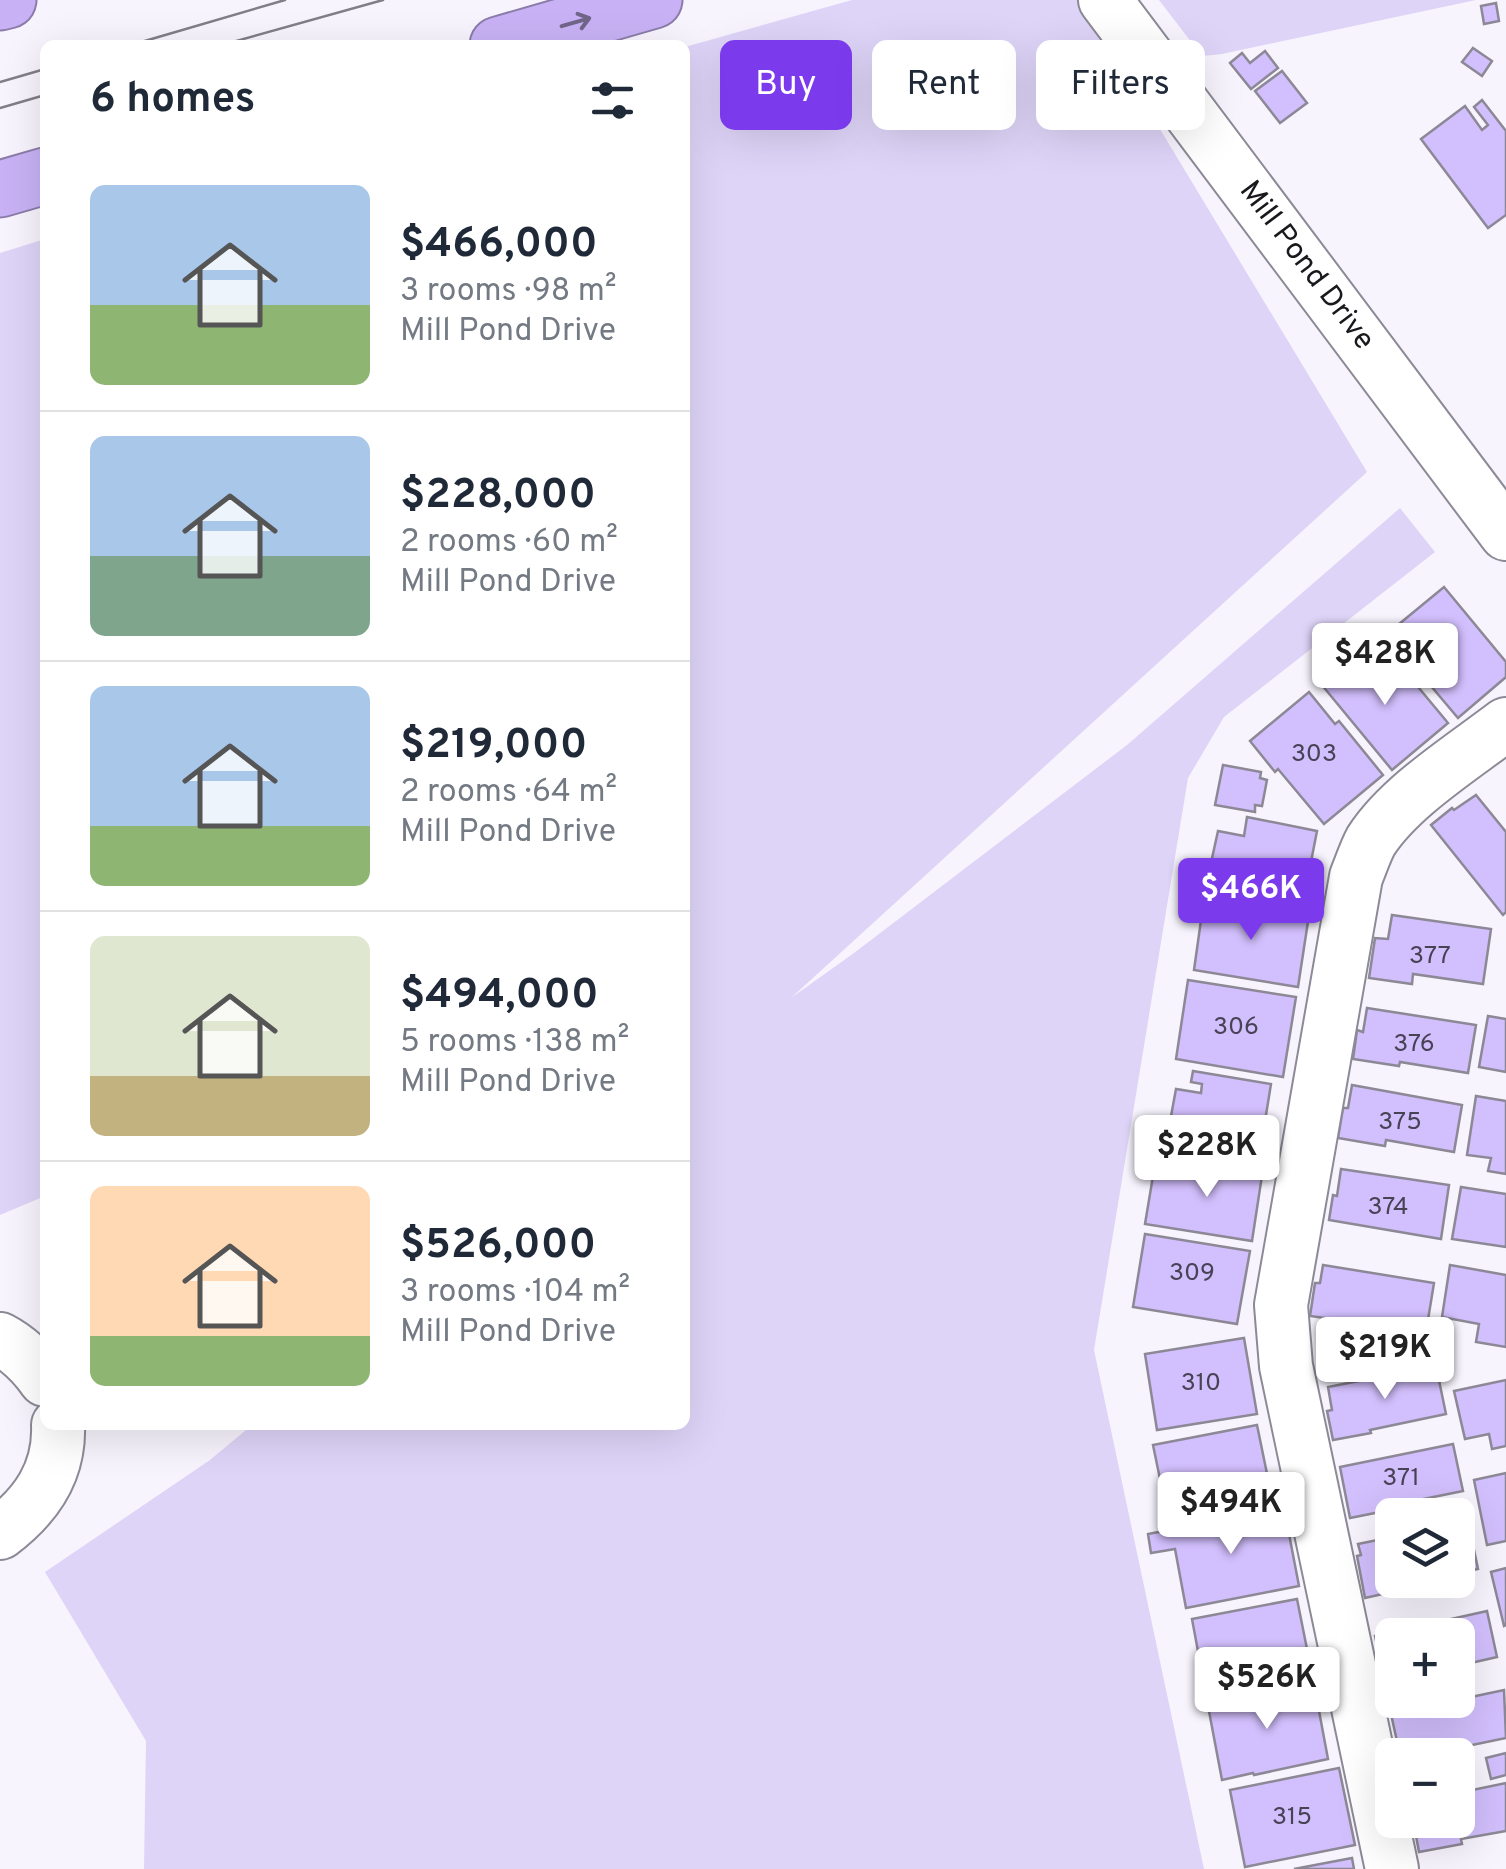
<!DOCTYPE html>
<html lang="en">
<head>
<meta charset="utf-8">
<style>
  :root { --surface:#fff; --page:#f2f2f3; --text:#1f2937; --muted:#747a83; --line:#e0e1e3; --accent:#7c3aed }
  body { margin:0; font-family:Overpass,sans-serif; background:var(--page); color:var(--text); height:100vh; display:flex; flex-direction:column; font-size:38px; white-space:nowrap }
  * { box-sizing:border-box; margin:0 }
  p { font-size:32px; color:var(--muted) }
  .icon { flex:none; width:55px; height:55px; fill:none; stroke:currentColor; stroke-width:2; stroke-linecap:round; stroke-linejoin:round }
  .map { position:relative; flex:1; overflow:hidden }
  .details { position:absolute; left:40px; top:40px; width:650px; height:1390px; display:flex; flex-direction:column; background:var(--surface); border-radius:15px; box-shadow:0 10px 40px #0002 }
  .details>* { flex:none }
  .hud { position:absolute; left:720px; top:40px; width:635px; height:90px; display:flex; gap:20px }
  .controls { position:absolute; left:1375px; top:1498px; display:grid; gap:20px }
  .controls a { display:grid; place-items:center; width:100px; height:100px; border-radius:15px; background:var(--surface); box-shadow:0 10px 40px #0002; font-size:50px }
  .price { position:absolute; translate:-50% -85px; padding:0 22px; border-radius:10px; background:#fff; color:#222; font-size:32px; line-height:65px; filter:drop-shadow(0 2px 5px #0008) }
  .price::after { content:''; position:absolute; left:50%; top:60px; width:30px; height:22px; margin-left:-15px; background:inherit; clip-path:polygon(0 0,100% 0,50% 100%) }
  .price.active { background:var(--accent); color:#fff }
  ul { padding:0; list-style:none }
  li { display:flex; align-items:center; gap:30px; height:250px; padding:0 50px }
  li+li { border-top:2px solid var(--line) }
  li span { display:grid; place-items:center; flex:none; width:280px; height:200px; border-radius:15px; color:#555 }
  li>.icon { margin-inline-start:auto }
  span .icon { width:120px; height:120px; fill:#fffc; stroke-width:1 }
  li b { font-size:42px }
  h2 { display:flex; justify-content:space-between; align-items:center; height:120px; padding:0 50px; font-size:42px }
  .pill { padding:0 35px; border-radius:15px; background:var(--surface); box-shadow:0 10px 40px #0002; font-size:35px; line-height:90px }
  .pill.active { background:var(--accent); color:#fff }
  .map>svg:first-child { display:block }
</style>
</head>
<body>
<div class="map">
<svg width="1506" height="1869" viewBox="0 0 1506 1869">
  <rect width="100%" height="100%" fill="#f7f4fd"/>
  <!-- green -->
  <g fill="#ded4f8">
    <path d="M 852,0 L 1082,0 L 1367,472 L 791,998 L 854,953 L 1127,745 L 1400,508 L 1435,552 L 1224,717 L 1188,778 L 1094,1350 L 1204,1869 L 144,1869 L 146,1741 L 45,1572 L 210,1460 L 252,1425 L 685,1425 L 685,47 Z"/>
    <path d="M 1159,0 L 1476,0 L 1222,54 L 1202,56 Z"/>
    <path d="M 45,239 L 45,1196 L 0,1215 L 0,253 Z"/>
  </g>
  <!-- building -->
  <g fill="#d2bffd" stroke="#8c8895" stroke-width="2.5">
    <path d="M 1496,3 L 1499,21 L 1484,24 L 1481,6 Z"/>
    <path d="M 1473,48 L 1492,61 L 1482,76 L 1462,62 Z"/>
    <path d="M 1265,51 L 1278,68 L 1251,89 L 1230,63 L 1242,53 L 1250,63 Z"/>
    <path d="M 1282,71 L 1307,103 L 1280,123 L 1255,91 Z"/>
    <path d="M 1482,100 L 1506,131 L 1506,215 L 1488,228 L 1421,139 L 1465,106 L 1482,130 L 1488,125 L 1474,107 Z"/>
    <path d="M 1444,587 L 1506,662 L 1506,677 L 1458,718 L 1387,634 Z"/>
    <path d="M 1362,649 L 1384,676 L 1399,664 L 1448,723 L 1392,770 L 1321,684 Z"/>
    <path d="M 1309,692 L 1335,724 L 1339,721 L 1383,775 L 1324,824 L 1278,769 L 1275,772 L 1250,741 Z"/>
    <path d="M 1223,765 L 1261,772 L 1260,778 L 1267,780 L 1262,806 L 1255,805 L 1255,812 L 1215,805 Z"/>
    <path d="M 1476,795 L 1506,832 L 1506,912 L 1503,915 L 1431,825 L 1452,808 L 1454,810 Z"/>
    <path d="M 1247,817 L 1317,831 L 1303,903 L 1237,890 L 1240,878 L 1209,872 L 1218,831 L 1244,836 Z"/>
    <path d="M 1204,899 L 1309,915 L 1298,987 L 1194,970 Z"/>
    <path d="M 1392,915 L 1491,929 L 1483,984 L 1413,974 L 1412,984 L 1369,978 L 1375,938 L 1388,939 Z"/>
    <path d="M 1188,980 L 1296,997 L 1283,1077 L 1176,1059 Z"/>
    <path d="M 1367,1008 L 1476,1025 L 1468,1073 L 1400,1062 L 1399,1066 L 1353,1059 L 1357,1030 L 1363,1032 Z"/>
    <path d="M 1488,1016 L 1506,1019 L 1506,1072 L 1479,1067 Z"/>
    <path d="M 1193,1071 L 1271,1084 L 1259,1158 L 1192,1147 L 1195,1132 L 1169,1127 L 1176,1089 L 1201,1093 L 1202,1084 L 1191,1082 Z"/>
    <path d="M 1352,1085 L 1462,1105 L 1454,1152 L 1386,1140 L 1385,1146 L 1338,1138 L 1343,1108 L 1348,1108 Z"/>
    <path d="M 1476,1096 L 1506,1101 L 1506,1174 L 1488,1171 L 1491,1158 L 1467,1155 Z"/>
    <path d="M 1195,1158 L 1263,1169 L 1252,1241 L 1145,1224 L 1154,1170 L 1192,1176 Z"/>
    <path d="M 1341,1169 L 1449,1185 L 1441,1239 L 1329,1220 L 1333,1195 L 1337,1196 Z"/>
    <path d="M 1461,1187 L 1506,1194 L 1506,1247 L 1452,1239 Z"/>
    <path d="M 1145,1234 L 1250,1251 L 1237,1324 L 1133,1307 Z"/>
    <path d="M 1323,1265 L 1434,1283 L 1426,1332 L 1310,1316 L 1315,1283 L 1320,1283 Z"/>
    <path d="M 1450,1265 L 1506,1275 L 1506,1347 L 1476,1342 L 1479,1324 L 1442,1317 Z"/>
    <path d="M 1244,1338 L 1257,1414 L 1157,1430 L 1145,1354 Z"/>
    <path d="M 1436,1366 L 1446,1414 L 1370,1430 L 1371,1433 L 1333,1440 L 1327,1411 L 1332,1410 L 1328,1387 Z"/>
    <path d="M 1506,1380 L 1506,1446 L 1492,1449 L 1489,1434 L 1465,1439 L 1454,1391 Z"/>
    <path d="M 1257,1425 L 1272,1498 L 1168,1518 L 1153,1445 Z"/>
    <path d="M 1453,1444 L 1463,1491 L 1389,1506 L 1390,1510 L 1350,1518 L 1340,1467 Z"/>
    <path d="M 1506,1473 L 1506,1541 L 1487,1545 L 1474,1480 Z"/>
    <path d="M 1284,1508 L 1299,1586 L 1186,1608 L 1175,1549 L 1151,1553 L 1148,1534 Z"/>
    <path d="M 1468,1521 L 1478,1569 L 1458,1573 L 1458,1523 Z"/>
    <path d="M 1392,1537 L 1392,1580 L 1424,1580 L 1404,1584 L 1405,1589 L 1365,1598 L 1357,1556 L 1361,1555 L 1358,1544 Z"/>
    <path d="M 1506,1568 L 1506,1625 L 1504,1626 L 1491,1572 Z"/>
    <path d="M 1297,1599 L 1311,1669 L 1205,1689 L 1192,1619 Z"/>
    <path d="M 1487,1611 L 1497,1657 L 1458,1666 L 1458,1635 L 1392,1635 L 1392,1686 L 1386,1687 L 1375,1636 Z"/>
    <path d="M 1314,1684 L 1328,1759 L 1254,1775 L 1253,1773 L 1222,1780 L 1208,1706 L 1216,1704 L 1214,1698 L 1233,1694 L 1234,1699 Z"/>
    <path d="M 1504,1690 L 1506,1738 L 1443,1751 L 1443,1755 L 1400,1755 L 1391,1714 Z"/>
    <path d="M 1506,1753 L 1506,1775 L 1491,1779 L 1486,1758 Z"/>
    <path d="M 1339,1768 L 1355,1845 L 1245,1867 L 1230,1790 Z"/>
    <path d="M 1506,1783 L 1506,1831 L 1461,1839 L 1462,1844 L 1419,1852 L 1413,1820 L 1458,1820 L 1458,1793 Z"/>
    <path d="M 1352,1858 L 1354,1869 L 1294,1869 Z"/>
  </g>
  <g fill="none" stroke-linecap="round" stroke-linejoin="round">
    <defs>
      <g id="minor">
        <path d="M 1105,0 L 1506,534"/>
        <path d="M 0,1339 C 19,1349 33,1363 45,1380"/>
        <path d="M 0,1533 C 36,1506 60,1472 58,1425"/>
        <path d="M 1392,1869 L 1286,1366 L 1281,1305 L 1356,877 C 1361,865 1365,852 1371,841 C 1400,796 1463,757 1506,724"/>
      </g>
      <g id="highway">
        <path d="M 0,2 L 8,0"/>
        <path d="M 498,45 L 654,0"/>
        <path d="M 0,189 L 45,176"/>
      </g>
    </defs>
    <!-- minor casing -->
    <use href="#minor" stroke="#8d8a97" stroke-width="56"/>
    <!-- highway casing -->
    <use href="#highway" stroke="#8b7ca9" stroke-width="59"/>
    <!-- minor -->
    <use href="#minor" stroke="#fff" stroke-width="52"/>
    <!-- highway -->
    <use href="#highway" stroke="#c8b2f5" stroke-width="55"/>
    <!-- tram -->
    <g stroke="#817e85" stroke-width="2.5">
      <path d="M 131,45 L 285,0"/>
      <path d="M 222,45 L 383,0"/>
      <path d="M 0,82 L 45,69"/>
      <path d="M 0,108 L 45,95"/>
    </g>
  </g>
  <!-- one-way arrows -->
  <defs><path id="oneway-shaft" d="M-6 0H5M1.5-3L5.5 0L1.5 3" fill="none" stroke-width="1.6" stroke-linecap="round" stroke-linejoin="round" transform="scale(2.5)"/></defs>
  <use stroke="#716589" href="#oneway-shaft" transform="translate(576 22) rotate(-16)"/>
  <g text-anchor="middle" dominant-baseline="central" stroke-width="8" stroke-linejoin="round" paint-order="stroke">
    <!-- number labels -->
    <g font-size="25" fill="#484255">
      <text x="1314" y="755">303</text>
      <text x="1430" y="957">377</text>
      <text x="1236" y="1028">306</text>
      <text x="1414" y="1045">376</text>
      <text x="1400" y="1123">375</text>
      <text x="1388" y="1208">374</text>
      <text x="1192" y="1274">309</text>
      <text x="1201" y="1384">310</text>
      <text x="1401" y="1479">371</text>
      <text x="1292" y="1818">315</text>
    </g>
    <!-- street labels -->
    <g font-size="30" fill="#1a181d" stroke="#fff">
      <text transform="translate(1306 266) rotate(53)">Mill Pond Drive</text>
    </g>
  </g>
</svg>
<div class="controls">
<a><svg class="icon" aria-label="layers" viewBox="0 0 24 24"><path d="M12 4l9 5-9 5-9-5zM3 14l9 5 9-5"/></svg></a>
<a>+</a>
<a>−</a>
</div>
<b class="price" style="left:1385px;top:708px">$428K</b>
<b class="price active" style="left:1251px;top:943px">$466K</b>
<b class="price" style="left:1207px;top:1200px">$228K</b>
<b class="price" style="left:1385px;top:1402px">$219K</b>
<b class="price" style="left:1231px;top:1557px">$494K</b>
<b class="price" style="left:1267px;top:1732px">$526K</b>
<div class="hud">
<a class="pill active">Buy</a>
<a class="pill">Rent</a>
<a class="pill">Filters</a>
</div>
<section class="details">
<h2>6 homes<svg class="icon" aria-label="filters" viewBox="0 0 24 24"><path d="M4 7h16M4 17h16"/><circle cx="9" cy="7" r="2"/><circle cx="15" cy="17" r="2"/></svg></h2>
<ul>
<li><span style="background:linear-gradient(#a9c7e8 60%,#8fb573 0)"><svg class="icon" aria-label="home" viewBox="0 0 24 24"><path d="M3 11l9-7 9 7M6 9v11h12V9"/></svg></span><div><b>$466,000</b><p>3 rooms · 98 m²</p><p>Mill Pond Drive</p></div></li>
<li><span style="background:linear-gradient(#a9c7e8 60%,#7fa58c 0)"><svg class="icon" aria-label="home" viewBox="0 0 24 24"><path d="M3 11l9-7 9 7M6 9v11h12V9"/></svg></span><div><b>$228,000</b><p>2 rooms · 60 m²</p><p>Mill Pond Drive</p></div></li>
<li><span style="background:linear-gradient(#a9c7e8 70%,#8fb573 0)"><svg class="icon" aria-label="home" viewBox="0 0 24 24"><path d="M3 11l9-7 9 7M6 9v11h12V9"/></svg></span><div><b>$219,000</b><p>2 rooms · 64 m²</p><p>Mill Pond Drive</p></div></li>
<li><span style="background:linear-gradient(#dfe7d0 70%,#c2b280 0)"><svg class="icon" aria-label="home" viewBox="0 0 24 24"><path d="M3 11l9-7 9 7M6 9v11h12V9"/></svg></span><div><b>$494,000</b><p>5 rooms · 138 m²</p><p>Mill Pond Drive</p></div></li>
<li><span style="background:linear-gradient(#ffd9b3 75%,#8fb573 0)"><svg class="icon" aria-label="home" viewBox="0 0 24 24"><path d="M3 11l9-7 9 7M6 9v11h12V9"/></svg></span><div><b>$526,000</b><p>3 rooms · 104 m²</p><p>Mill Pond Drive</p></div></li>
</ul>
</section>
</div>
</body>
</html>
